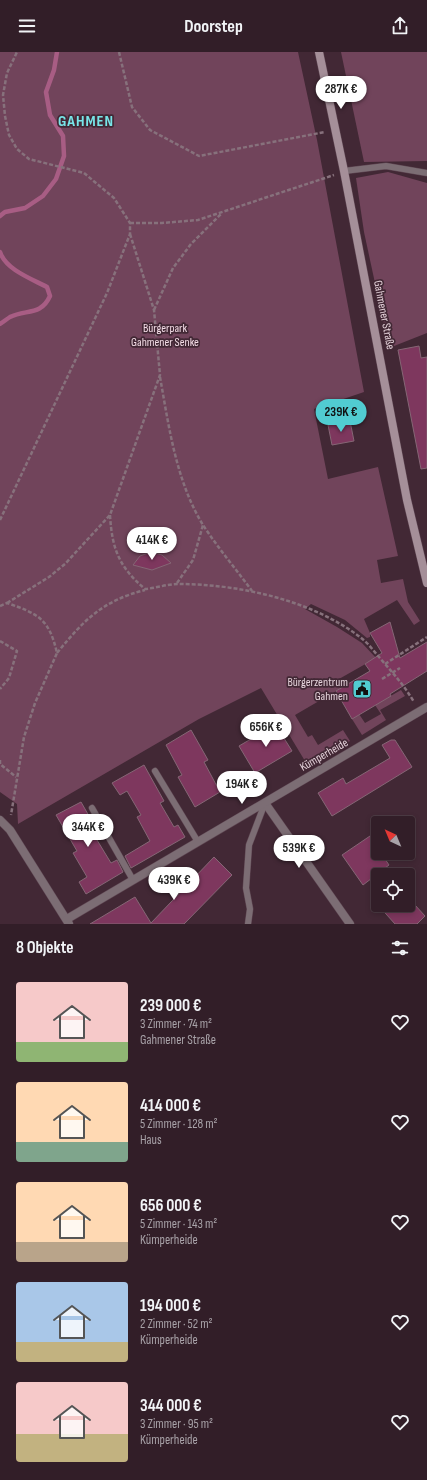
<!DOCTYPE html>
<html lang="de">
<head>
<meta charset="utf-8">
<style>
  :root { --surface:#321e28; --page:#3a2730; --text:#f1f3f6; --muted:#a8a2a8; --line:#4d3c45; --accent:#51ccd1 }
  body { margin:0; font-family:"Sofia Sans Condensed",sans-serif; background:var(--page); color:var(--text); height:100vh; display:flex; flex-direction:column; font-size:15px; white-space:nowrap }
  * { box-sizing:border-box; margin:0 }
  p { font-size:13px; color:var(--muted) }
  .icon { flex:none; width:22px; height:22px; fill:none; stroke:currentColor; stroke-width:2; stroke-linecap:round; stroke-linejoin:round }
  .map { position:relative; height:872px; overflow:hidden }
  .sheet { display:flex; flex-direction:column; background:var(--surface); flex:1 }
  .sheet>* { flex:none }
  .needle { width:26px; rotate:316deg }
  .controls { position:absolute; left:371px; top:764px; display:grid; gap:8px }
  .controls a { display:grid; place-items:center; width:44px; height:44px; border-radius:4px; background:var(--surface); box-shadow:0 2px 6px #0003,0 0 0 1px var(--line); font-size:20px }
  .price { position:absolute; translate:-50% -34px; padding:0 9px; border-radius:14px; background:#fff; color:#222; font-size:13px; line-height:26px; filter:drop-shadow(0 1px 2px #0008) }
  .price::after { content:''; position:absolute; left:50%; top:24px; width:12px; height:9px; margin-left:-6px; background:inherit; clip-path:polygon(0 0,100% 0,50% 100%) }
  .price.selected { background:var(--accent); color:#111 }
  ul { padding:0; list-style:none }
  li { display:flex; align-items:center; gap:12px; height:100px; padding:0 16px }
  li span { display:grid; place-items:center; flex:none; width:112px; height:80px; border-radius:4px; color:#555 }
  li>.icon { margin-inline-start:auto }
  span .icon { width:48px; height:48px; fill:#fffc; stroke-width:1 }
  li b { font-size:17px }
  h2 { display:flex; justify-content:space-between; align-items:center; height:48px; padding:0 16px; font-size:17px }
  header { display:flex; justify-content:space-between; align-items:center; height:52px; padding:0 16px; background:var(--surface); font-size:18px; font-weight:700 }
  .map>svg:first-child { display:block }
</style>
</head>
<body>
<header><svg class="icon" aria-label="menu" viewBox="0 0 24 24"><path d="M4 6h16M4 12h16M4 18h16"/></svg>Doorstep<svg class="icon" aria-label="share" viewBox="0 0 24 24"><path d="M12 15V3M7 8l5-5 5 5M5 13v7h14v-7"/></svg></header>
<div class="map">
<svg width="427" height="872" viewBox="0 0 427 872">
  <rect width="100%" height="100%" fill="#422835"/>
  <!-- green -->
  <g fill="#71445b">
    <path d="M 0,0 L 298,0 L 317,88 L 364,340 L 314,357 L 328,427 L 378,415 L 398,504 L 377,508 L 381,531 L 403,527 L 408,550 L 420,569 L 414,573 L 397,548 L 364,567 L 370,581 L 370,585 L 367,586 L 345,568 L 311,552 L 305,557 L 337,575 L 362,591 L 376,606 L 339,627 L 343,635 L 295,663 L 308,685 L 312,683 L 318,693 L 343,678 L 350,689 L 308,714 L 261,636 L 199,667 L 18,772 L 17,752 L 0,740 Z"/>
    <path d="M 341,0 L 427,0 L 427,109 L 364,110 Z"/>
    <path d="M 388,120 L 427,131 L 427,281 L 389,296 L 364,180 L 356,126 Z"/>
    <path d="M 401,638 L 405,644 L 380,658 L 386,668 L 362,683 L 352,667 L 359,662 L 365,671 L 381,662 L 375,653 Z"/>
  </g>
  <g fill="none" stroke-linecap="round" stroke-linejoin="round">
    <!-- stream -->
    <g stroke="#a85d84" stroke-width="4.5">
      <path d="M 0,164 L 5,160 L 25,156 L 43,144 L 56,127 L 64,104 L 63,84 L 50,63 L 46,40 L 54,18 L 57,0"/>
      <path d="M 0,200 C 6,218 32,227 47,235 L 50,244 C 41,264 26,257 10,265 C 7,267 3,270 0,272"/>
    </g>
  </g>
  <!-- building -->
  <g fill="#7e375e" stroke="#856675">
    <path d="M 419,294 L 421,306 L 427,305 L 427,416 L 421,417 L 398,298 Z"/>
    <path d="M 350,369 L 354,389 L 332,393 L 328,373 Z"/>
    <path d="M 151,500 L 162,503 L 171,511 L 152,518 L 133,513 L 140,504 Z"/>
    <path d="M 390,570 L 400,606 L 427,590 L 427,619 L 390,642 L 391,644 L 352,667 L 336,639 L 370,619 L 365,612 L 382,601 L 370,581 Z"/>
    <path d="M 280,670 L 287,681 L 282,683 L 292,699 L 255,721 L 239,694 Z"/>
    <path d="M 191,678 L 208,708 L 204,710 L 220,740 L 195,755 L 178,725 L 182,723 L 166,693 Z"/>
    <path d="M 391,688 L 395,688 L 412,715 L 332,764 L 318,741 L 343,726 L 346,732 L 390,706 L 382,693 Z"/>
    <path d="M 144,713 L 164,749 L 160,751 L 174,775 L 178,773 L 185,785 L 131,816 L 125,804 L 150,789 L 137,765 L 141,763 L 127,739 L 120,743 L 112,731 Z"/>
    <path d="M 81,750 L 101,785 L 97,788 L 111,811 L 117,808 L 123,820 L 86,842 L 79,830 L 87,825 L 73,801 L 77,799 L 56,763 Z"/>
    <path d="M 370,784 L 378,796 L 378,801 L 381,801 L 389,813 L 363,833 L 342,803 Z"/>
    <path d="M 214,805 L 232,823 L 184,872 L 90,872 L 135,845 L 151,871 Z"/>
    <path d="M 378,853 L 415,853 L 425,864 L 417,872 L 395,872 Z"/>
  </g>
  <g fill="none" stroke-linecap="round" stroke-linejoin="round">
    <defs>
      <g id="service">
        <path d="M 344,119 L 386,114 L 427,121"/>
        <path d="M 155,719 L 198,790"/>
        <path d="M 92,756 L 133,828"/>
        <path d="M 248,872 L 250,857 L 246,836 L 249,793 L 265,751"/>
      </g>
      <g id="minor">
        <path d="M 265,751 L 350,872"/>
        <path d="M 0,768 L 10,778 L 69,872"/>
        <path d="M 67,867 L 427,655"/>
      </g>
      <path id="secondary" d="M 319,0 L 344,119 L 407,448 L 427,531"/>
    </defs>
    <!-- service casing -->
    <use href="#service" stroke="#5f4753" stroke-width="7"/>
    <!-- minor casing -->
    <use href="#minor" stroke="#5f4753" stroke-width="9"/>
    <!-- secondary casing -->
    <use href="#secondary" stroke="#5f4753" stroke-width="9"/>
    <!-- path -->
    <g stroke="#87717c" stroke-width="2.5" stroke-dasharray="4 2" stroke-linecap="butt">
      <path d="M 119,0 L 132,55 L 150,78 L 199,104 L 325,80"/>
      <path d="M 130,171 L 162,171 L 198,168 L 334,123"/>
      <path d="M 154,258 L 173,216 L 191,192 L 222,161"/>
      <path d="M 160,325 C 169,375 176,429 203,473 C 218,496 236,517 252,539"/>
      <path d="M 110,463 C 112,497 119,515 145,537 C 156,536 168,532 178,532 C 239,532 311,548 360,585 C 367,590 373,598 379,605 C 392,620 404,633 414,650"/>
      <path d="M 0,468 L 107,241 L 130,182 L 130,171 L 114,146 L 84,121 L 29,107 L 17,97 L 9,83 L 5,64 L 3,43 L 7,21 L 17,0"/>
      <path d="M 177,531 L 193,508 L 203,473"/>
      <path d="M 7,551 L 49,525 L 65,512 L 110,463 L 160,323 L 154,258 L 130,182"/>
      <path d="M 0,554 L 7,551 C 39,562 49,567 57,601 L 35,651 L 24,685 L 11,763"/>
      <path d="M 0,589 L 17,599 L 9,626 L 0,637"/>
      <path d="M 57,601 C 84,568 102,549 145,538"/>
      <path d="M 385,612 L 427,585"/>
      <path d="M 382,627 L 400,616"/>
      <path d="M 0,708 L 0,712 L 16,725"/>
    </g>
    <!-- service -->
    <use href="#service" stroke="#7c6d74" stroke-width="6"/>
    <!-- minor -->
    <use href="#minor" stroke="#7c6d74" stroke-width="8"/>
    <!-- secondary -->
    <use href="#secondary" stroke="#a58f99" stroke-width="8"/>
  </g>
  <!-- icons -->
  <defs>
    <symbol id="civic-square" viewBox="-11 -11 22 22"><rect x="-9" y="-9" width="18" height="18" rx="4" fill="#51ccd1" stroke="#422835"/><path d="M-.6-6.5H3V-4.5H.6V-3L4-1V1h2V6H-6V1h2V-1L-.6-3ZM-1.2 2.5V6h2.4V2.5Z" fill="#111"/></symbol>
  </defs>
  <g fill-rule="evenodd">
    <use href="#civic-square" x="351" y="626" width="22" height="22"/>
  </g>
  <g text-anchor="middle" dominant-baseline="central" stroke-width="3.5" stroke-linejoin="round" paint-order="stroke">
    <!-- street labels -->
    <g font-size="12" fill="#e5d3db" stroke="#422835">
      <text transform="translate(384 263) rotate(79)">Gahmener Straße</text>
      <text transform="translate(324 703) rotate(-30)">Kümperheide</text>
    </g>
    <!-- park labels -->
    <g font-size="12" fill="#f3dce6" stroke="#422835">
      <text x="165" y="276">Bürgerpark<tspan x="165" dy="14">Gahmener Senke</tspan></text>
    </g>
    <!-- poi labels -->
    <g font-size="12" fill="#e5d3db" stroke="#422835" text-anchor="end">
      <text x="348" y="630">Bürgerzentrum<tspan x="348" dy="14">Gahmen</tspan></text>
    </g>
    <!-- district labels -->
    <g font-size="16" font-weight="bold" letter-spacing="1" fill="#78e5e8" stroke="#422835">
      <text x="86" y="69">GAHMEN</text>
    </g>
  </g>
</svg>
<div class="controls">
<a><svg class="needle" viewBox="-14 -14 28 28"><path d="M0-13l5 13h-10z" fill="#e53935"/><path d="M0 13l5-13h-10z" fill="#a8a2a8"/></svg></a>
<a><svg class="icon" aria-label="locate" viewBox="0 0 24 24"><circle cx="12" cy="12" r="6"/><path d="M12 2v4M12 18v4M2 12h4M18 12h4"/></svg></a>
</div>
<b class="price" style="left:341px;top:58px">287K €</b>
<b class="price selected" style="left:341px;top:381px">239K €</b>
<b class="price" style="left:152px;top:509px">414K €</b>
<b class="price" style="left:266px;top:696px">656K €</b>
<b class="price" style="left:242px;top:753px">194K €</b>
<b class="price" style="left:88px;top:796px">344K €</b>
<b class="price" style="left:299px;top:817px">539K €</b>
<b class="price" style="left:174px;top:849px">439K €</b>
</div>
<section class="sheet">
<h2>8 Objekte<svg class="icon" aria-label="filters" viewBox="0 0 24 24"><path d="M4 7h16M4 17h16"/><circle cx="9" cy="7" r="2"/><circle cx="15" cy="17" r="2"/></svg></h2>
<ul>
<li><span style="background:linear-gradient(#f6c9c9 75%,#8fb573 0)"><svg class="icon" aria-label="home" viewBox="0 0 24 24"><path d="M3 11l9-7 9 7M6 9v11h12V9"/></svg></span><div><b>239 000 €</b><p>3 Zimmer · 74 m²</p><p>Gahmener Straße</p></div><svg class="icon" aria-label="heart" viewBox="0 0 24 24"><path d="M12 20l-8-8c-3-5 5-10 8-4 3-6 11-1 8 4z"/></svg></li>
<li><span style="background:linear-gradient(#ffd9b3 75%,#7fa58c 0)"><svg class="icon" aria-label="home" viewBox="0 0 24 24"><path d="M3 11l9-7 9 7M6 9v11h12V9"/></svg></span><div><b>414 000 €</b><p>5 Zimmer · 128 m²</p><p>Haus</p></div><svg class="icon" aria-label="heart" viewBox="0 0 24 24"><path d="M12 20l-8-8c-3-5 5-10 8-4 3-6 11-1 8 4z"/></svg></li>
<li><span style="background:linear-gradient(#ffd9b3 75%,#b9a48a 0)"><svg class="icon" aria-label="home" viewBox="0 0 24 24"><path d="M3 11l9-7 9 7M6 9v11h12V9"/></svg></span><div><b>656 000 €</b><p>5 Zimmer · 143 m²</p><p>Kümperheide</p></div><svg class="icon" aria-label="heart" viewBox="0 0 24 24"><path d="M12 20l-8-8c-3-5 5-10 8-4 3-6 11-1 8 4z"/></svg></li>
<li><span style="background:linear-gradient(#a9c7e8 75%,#c2b280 0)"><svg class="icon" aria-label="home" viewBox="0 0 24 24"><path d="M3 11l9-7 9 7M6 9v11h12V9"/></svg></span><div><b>194 000 €</b><p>2 Zimmer · 52 m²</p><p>Kümperheide</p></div><svg class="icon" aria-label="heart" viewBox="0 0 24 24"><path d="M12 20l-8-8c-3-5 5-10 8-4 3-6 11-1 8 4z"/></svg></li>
<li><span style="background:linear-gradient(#f6c9c9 65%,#c2b280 0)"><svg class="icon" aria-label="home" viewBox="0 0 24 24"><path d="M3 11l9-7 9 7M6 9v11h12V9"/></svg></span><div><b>344 000 €</b><p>3 Zimmer · 95 m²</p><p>Kümperheide</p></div><svg class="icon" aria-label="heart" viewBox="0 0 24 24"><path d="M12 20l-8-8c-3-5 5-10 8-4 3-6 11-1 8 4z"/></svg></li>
</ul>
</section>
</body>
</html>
